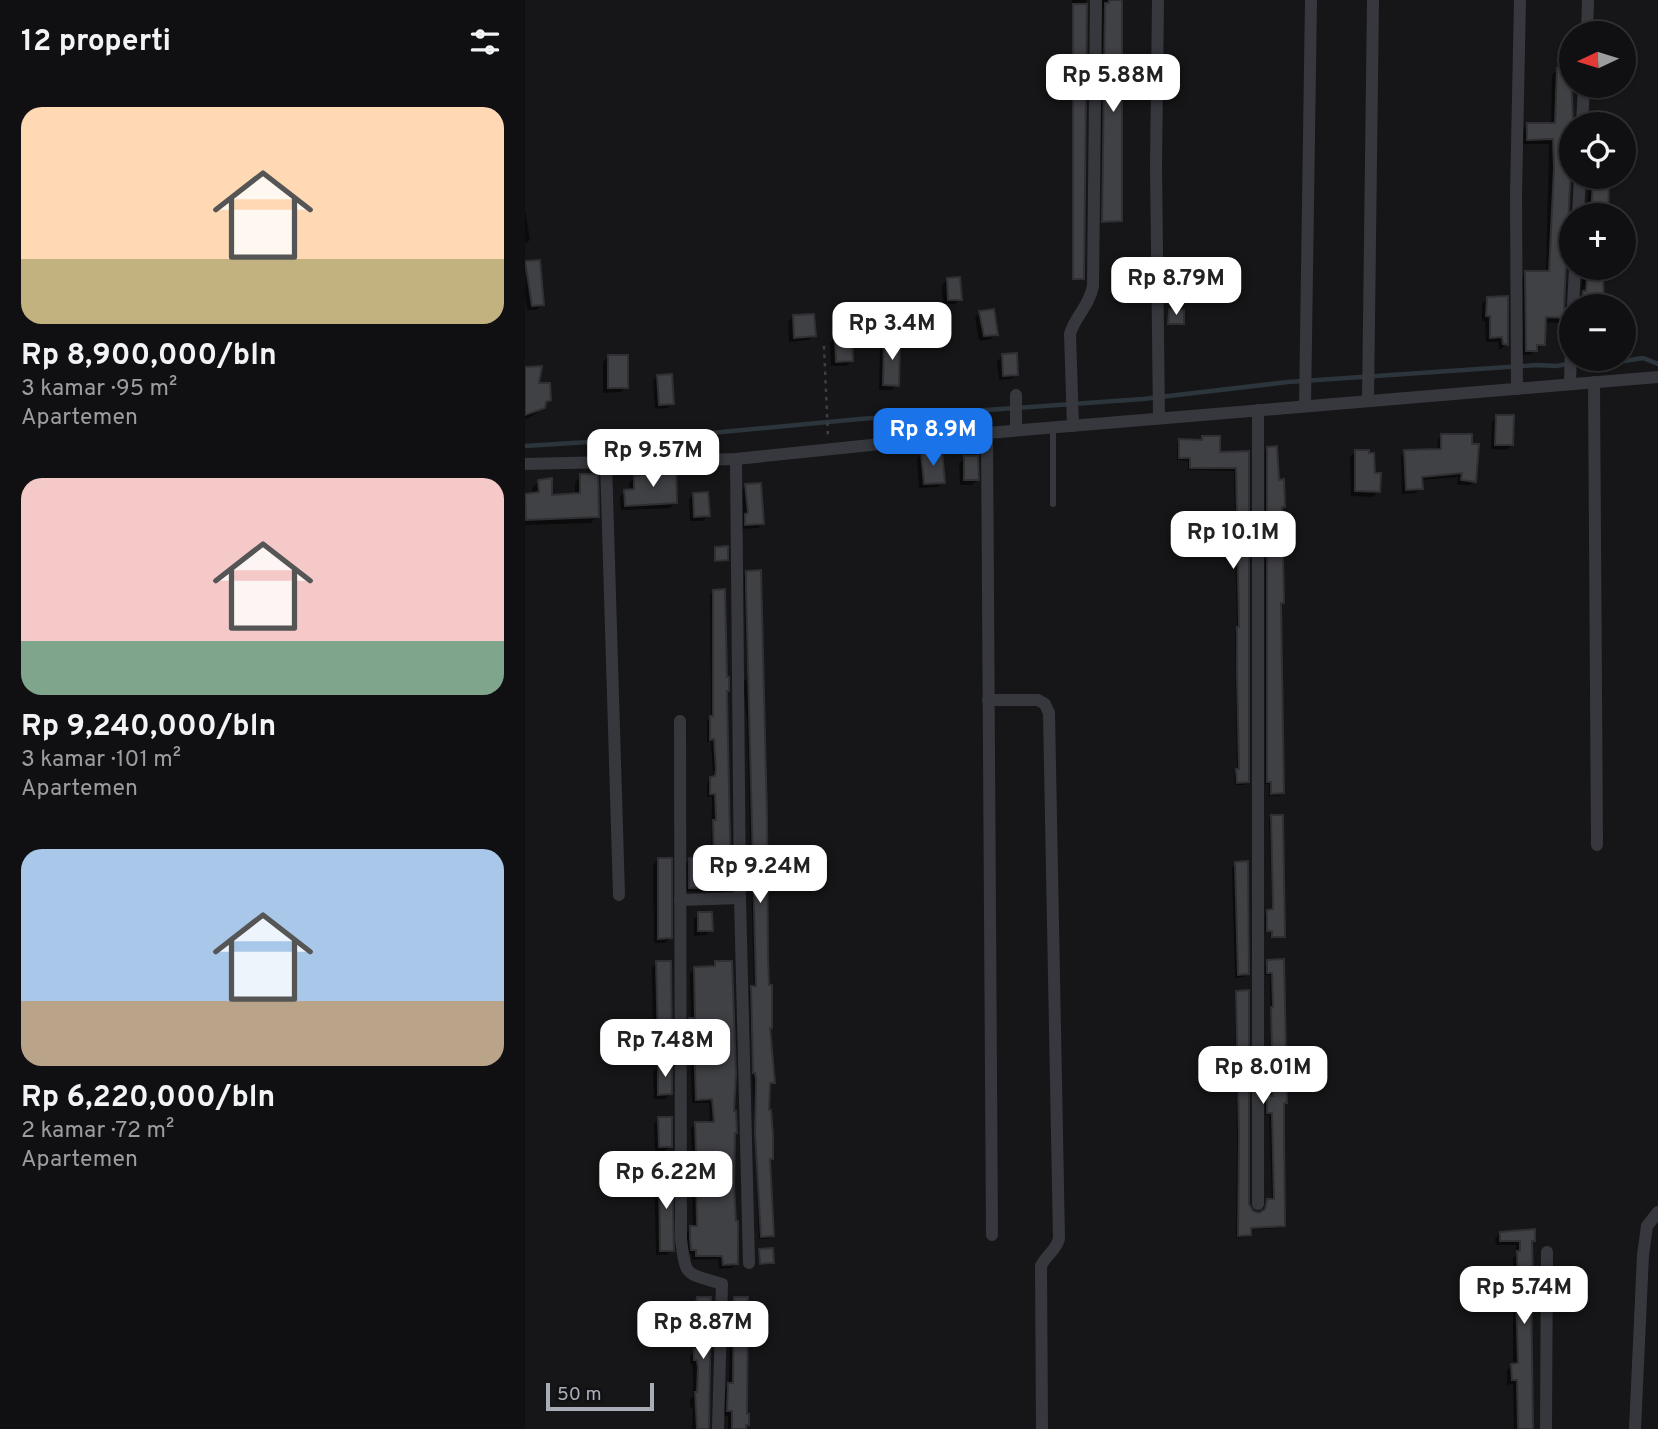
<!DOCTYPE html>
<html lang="id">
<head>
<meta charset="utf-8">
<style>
  :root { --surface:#101012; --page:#19191b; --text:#f1f3f6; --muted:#9c9d9f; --line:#303032; --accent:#1a73e8 }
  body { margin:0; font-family:Overpass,sans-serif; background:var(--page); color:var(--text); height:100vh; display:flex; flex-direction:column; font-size:26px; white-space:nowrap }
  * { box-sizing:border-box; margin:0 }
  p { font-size:23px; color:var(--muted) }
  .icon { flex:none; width:38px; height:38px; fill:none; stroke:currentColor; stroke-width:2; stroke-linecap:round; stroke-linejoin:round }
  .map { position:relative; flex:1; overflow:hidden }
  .details { display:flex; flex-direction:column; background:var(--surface); width:525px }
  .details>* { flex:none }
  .needle { width:46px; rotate:266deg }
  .tools { position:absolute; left:1034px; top:21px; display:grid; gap:14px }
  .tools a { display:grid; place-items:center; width:77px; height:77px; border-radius:50%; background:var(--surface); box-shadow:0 2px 5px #0004,0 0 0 2px var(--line); font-size:35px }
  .scale { position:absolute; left:21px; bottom:18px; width:108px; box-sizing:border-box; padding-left:7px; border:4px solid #a8adb8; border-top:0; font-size:19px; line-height:24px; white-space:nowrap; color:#a8adb8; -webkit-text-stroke:5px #111113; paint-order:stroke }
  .price { position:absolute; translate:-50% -60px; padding:0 16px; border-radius:14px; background:#fff; color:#222; font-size:23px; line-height:46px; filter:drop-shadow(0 2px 4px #0008) }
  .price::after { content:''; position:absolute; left:50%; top:42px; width:21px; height:16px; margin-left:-10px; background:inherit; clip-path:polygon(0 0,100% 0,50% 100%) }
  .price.active { background:var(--accent); color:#fff }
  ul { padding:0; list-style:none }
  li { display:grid; align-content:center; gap:14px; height:371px; padding:0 21px }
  li span { display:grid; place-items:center; height:217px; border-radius:21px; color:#555 }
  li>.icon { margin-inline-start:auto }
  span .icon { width:126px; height:126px; fill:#fffc; stroke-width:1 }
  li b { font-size:30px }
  h2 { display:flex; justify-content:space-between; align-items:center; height:84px; padding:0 21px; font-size:30px }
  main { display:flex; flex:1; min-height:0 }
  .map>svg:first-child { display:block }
</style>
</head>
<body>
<main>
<section class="details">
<h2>12 properti<svg class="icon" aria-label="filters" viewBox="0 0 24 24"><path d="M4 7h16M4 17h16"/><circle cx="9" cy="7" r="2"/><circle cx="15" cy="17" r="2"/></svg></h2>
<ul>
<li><span style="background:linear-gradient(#ffd9b3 70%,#c2b280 0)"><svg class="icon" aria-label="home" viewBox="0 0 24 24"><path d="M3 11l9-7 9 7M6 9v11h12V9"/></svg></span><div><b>Rp 8,900,000/bln</b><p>3 kamar · 95 m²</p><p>Apartemen</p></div></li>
<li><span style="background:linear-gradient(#f6c9c9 75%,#7fa58c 0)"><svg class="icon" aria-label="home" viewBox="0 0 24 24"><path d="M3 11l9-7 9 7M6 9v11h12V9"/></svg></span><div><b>Rp 9,240,000/bln</b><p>3 kamar · 101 m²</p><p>Apartemen</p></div></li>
<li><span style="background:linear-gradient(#a9c7e8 70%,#b9a48a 0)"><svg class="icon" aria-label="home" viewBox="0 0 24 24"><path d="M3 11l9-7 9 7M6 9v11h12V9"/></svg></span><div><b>Rp 6,220,000/bln</b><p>2 kamar · 72 m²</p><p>Apartemen</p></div></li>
</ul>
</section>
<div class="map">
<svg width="1133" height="1429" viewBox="0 0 1133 1429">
  <rect width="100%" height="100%" fill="#161618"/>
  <!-- shadow -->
  <g fill="#0007">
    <path d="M 547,0 L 561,0 L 558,278 L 547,280 Z"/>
    <path d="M 577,0 L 595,0 L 595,219 L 576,220 Z"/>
    <path d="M 1032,70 L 1046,70 L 1041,263 L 1038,306 L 1039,312 L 1046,316 L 1046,324 L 1019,322 L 1018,344 L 1005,355 L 996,355 L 996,278 L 1001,273 L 1021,273 L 1024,144 L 998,144 L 998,130 L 1003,125 L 1026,124 L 1027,75 Z"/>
    <path d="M 1064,177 L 1082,177 L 1080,215 L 1062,215 Z"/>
    <path d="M 0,209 L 5,240 L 0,244 Z"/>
    <path d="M 1,263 L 17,305 L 12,310 L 2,310 L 0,295 Z"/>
    <path d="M 1058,268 L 1074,268 L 1073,282 L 1077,282 L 1077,306 L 1055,306 Z"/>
    <path d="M 422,280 L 435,299 L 430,304 L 418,304 L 417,285 Z"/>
    <path d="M 962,299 L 981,344 L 976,349 L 974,349 L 973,342 L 961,342 L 960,321 L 957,321 L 957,304 Z"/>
    <path d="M 644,311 L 657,323 L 655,325 L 642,325 Z"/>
    <path d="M 455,313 L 471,334 L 466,339 L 454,341 L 450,318 Z"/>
    <path d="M 268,317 L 289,335 L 284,340 L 264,342 L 263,322 Z"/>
    <path d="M 311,338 L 326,361 L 321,366 L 306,366 L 305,343 Z"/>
    <path d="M 360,340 L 372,385 L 367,390 L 354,390 L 355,345 Z"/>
    <path d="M 478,356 L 492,374 L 486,379 L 474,380 L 472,361 Z"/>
    <path d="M 83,357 L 101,387 L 96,392 L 78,393 L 78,362 Z"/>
    <path d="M 0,369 L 25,399 L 13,412 L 0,420 Z"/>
    <path d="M 133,376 L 147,403 L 142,408 L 130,409 L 128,381 Z"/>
    <path d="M 972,417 L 987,445 L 981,450 L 966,449 L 967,422 Z"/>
    <path d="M 917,435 L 949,481 L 945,485 L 932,485 L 933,477 L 896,480 L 896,489 L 891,493 L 877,494 L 876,456 L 880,452 L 912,451 L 913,440 Z"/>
    <path d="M 678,437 L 693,454 L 723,453 L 723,782 L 720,785 L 710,785 L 709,774 L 712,771 L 710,632 L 712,630 L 709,471 L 663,470 L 663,461 L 652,460 L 652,444 L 655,441 L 675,440 Z"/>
    <path d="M 743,449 L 758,506 L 756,509 L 757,602 L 754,605 L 757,793 L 754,796 L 744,796 L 744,784 L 740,784 L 740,451 Z"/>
    <path d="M 830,452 L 848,474 L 853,492 L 848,497 L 826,496 L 825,457 Z"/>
    <path d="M 397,454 L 418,482 L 413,487 L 394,488 L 392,459 Z"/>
    <path d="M 440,458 L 452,480 L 447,485 L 435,485 L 434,463 Z"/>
    <path d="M 56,476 L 72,516 L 66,523 L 0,525 L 0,496 L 8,495 L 7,488 L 13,482 L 26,497 L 50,495 L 50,483 Z"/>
    <path d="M 110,478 L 150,503 L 145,508 L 96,510 L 95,497 L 100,491 L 105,491 L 104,483 Z"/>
    <path d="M 221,486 L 238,523 L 233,528 L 216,529 L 216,520 L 218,518 L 216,491 Z"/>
    <path d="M 169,494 L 183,515 L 178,521 L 165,521 L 164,499 Z"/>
    <path d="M 222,573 L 244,1029 L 248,1083 L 243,1086 L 247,1235 L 244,1239 L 234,1239 L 224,991 L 229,988 L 222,719 L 219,694 L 219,681 L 222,678 L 219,592 L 219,576 Z"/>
    <path d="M 188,591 L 200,692 L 204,888 L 201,892 L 161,891 L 161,863 L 165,860 L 186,859 L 187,796 L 182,797 L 182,782 L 188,778 L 188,774 L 186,742 L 182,742 L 182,721 L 186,718 L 185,595 Z"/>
    <path d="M 746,817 L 758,936 L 756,938 L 746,938 L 745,932 L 740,932 L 740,914 L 747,911 L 744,819 Z"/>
    <path d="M 133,860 L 145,938 L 140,943 L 129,943 L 128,865 Z"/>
    <path d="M 711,864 L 723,973 L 719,977 L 710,978 L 707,868 Z"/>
    <path d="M 174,914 L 186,930 L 181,935 L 169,936 L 169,919 Z"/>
    <path d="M 757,961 L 760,1102 L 758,1105 L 758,1225 L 756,1228 L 724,1230 L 724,1234 L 721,1237 L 711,1238 L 712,1138 L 710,995 L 712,992 L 723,1204 L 727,1213 L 734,1215 L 738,1212 L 740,1203 L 747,1200 L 744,1115 L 740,1115 L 740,1101 L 746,1098 L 745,975 L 740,975 L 740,965 L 743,962 Z"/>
    <path d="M 132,963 L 145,1042 L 140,1047 L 128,1047 L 127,968 Z"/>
    <path d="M 190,963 L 208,1135 L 212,1264 L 207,1268 L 194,1269 L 193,1259 L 167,1260 L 167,1254 L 162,1254 L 161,1232 L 168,1228 L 167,1181 L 172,1176 L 191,1176 L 191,1156 L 167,1156 L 166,1128 L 171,1124 L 185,1124 L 184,1103 L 167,1103 L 165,1046 L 161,1046 L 160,1024 L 166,1019 L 165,973 L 170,969 L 185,968 Z"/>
    <path d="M 133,1066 L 145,1094 L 140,1099 L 129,1099 L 128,1072 Z"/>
    <path d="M 134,1119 L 145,1146 L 140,1151 L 130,1152 L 129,1124 Z"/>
    <path d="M 134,1171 L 147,1250 L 142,1255 L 131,1255 L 129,1176 Z"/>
    <path d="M 975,1233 L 1008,1240 L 1005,1243 L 1005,1429 L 989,1429 L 988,1384 L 982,1385 L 982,1370 L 988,1365 L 988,1258 L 991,1255 L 991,1245 L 971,1245 L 970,1239 Z"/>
    <path d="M 235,1250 L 247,1263 L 245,1265 L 234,1265 L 233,1252 Z"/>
    <path d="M 173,1299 L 184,1299 L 184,1429 L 167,1429 L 168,1408 L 165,1407 L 165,1399 L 168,1396 L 168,1374 L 167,1364 L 165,1364 L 165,1356 L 168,1353 L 168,1331 L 165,1312 L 168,1304 Z"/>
    <path d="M 210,1299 L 222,1424 L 219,1429 L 203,1429 L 203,1416 L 198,1416 L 199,1390 L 204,1385 L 205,1304 Z"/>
  </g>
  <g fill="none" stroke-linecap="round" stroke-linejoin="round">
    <!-- stream -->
    <path stroke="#2c353c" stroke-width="4.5" d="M 0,446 L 143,437 L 335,419 L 618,399 L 763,382 L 1012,365 L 1031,366 L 1066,360 L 1087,363 L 1118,358 L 1133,364"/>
  </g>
  <!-- building -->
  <g fill="#404145" stroke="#303034" stroke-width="2">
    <path d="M 584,0 L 597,0 L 597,221 L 577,222 L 580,3 L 584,3 Z"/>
    <path d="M 548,4 L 562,4 L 559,279 L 548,279 Z"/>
    <path d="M 1032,68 L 1046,68 L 1048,124 L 1039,306 L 1041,318 L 1021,317 L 1020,345 L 1012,345 L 1012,351 L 1001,351 L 1000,271 L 1024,271 L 1029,168 L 1028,139 L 1002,140 L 1002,123 L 1030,123 Z"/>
    <path d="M 1068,180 L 1084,182 L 1083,215 L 1066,215 Z"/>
    <path d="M 15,260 L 19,305 L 7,306 L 0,261 Z"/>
    <path d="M 1063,268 L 1075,268 L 1075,280 L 1078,280 L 1079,302 L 1057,303 L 1058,291 L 1061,291 Z"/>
    <path d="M 435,277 L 437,300 L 423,300 L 422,278 Z"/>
    <path d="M 983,296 L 983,345 L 978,344 L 977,337 L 965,338 L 965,316 L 961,316 L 962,297 Z"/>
    <path d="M 469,309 L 473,335 L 459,336 L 454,311 Z"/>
    <path d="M 644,309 L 659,310 L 659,324 L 643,324 Z"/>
    <path d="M 289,314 L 291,336 L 269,338 L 268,315 Z"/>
    <path d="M 327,336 L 328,361 L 311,362 L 310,337 Z"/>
    <path d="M 359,338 L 375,338 L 374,386 L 358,385 Z"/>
    <path d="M 492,353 L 493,375 L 478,376 L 477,354 Z"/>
    <rect x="83" y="355" width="20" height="33"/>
    <path d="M 17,366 L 14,383 L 25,383 L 26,400 L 21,402 L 20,408 L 0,415 L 0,367 Z"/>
    <path d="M 147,374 L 149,404 L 134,405 L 132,375 Z"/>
    <path d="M 971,415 L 989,415 L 988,445 L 970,445 Z"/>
    <path d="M 916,434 L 947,434 L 947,444 L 954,444 L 951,482 L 936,480 L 937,473 L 897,477 L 898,489 L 881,490 L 879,450 L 916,449 Z"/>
    <path d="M 677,436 L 695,436 L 695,452 L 724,451 L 724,782 L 712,783 L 711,769 L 714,769 L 712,675 L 712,627 L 714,627 L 711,468 L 665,468 L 665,458 L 654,458 L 654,439 L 677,440 Z"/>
    <path d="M 752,446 L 754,480 L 759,479 L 760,507 L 757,507 L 759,603 L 756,603 L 759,793 L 746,794 L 746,782 L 742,782 L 742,447 Z"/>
    <path d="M 830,450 L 844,450 L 844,453 L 849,453 L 850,473 L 856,473 L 855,492 L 830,491 Z"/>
    <path d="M 417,451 L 420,483 L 399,484 L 396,452 Z"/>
    <path d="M 439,456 L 453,456 L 454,480 L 439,480 Z"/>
    <path d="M 151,469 L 152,503 L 100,506 L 99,490 L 109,489 L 109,476 Z"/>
    <path d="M 55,474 L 73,474 L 74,517 L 1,520 L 0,494 L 14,492 L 13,480 L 27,478 L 27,495 L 55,493 Z"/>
    <path d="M 236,483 L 239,524 L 220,525 L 220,514 L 223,513 L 220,484 Z"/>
    <path d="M 183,492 L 185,516 L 169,517 L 168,493 Z"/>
    <path d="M 203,546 L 203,560 L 190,561 L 190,547 Z"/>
    <path d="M 236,570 L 242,818 L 243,960 L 244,985 L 247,985 L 247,1028 L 245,1028 L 250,1083 L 245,1083 L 244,1110 L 246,1110 L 248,1135 L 248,1159 L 245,1159 L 249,1236 L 236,1237 L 230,1132 L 231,1080 L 230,1073 L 228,1073 L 226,986 L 231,986 L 221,588 L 221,571 Z"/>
    <path d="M 200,589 L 202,677 L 204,677 L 204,691 L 202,691 L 206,889 L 164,888 L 164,858 L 189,857 L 188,820 L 191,820 L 190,794 L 185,794 L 185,777 L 190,776 L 191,769 L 189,739 L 185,740 L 185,716 L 188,716 L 188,590 Z"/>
    <path d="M 746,815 L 758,815 L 760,937 L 747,937 L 747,931 L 742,931 L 742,910 L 748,909 Z"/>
    <path d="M 133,858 L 147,858 L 147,938 L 133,939 Z"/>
    <path d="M 723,861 L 724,974 L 713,975 L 710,862 Z"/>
    <path d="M 173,912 L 187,912 L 188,931 L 173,931 Z"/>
    <path d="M 759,959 L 762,1103 L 759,1103 L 759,1131 L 760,1226 L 726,1228 L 726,1235 L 713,1236 L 714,1134 L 711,991 L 724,990 L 724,1204 L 728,1211 L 734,1213 L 740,1209 L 742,1199 L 749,1199 L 747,1113 L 742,1113 L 742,1096 L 748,1096 L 746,1007 L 748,1007 L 747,973 L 742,973 L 742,960 Z"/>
    <path d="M 131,961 L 146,961 L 147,1043 L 133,1043 Z"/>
    <path d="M 190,961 L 207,961 L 211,1074 L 209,1111 L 211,1111 L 212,1133 L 210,1133 L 209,1185 L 211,1221 L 213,1221 L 213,1264 L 198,1265 L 197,1256 L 171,1256 L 171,1250 L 166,1250 L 165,1238 L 165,1226 L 172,1226 L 171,1174 L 195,1174 L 195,1152 L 171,1152 L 170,1122 L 189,1122 L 187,1099 L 171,1100 L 169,1042 L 164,1042 L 164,1018 L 170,1018 L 169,967 L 190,966 Z"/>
    <path d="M 147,1064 L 147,1094 L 133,1095 L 133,1065 Z"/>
    <path d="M 133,1117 L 147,1117 L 147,1147 L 134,1147 Z"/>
    <path d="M 134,1169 L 147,1169 L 149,1251 L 135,1251 Z"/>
    <path d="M 1010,1229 L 1010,1241 L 1007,1241 L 1008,1279 L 1006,1279 L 1008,1429 L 993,1429 L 992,1380 L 987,1380 L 986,1364 L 993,1363 L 991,1290 L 993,1290 L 992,1251 L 995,1251 L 995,1241 L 975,1241 L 975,1232 Z"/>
    <path d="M 248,1248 L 249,1263 L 235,1264 L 234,1249 Z"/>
    <path d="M 172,1297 L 186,1297 L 184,1429 L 172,1429 L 170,1392 L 172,1392 L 173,1368 L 172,1360 L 169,1360 L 169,1349 L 172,1349 L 172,1317 L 169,1317 Z"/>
    <path d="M 209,1297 L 223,1297 L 222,1414 L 224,1414 L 224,1425 L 221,1425 L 221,1429 L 207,1429 L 207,1411 L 202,1411 L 203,1383 L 208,1383 Z"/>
  </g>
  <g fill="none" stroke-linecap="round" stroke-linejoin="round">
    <!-- path -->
    <path stroke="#3d3f44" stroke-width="2.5" stroke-dasharray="3.5 5" stroke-linecap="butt" d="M 299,346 L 303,437"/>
    <!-- lane -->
    <path stroke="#37383d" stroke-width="6" d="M 528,504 L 528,427"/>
    <!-- street -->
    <g stroke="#37383d" stroke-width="12">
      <path d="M 633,0 L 631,166 L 634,418"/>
      <path d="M 1062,33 L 1063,0"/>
      <path d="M 1057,124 L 1059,86"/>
      <path d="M 1053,215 L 1055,177"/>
      <path d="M 1048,306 L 1050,268"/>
      <path d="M 1069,382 L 1072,845"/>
      <path d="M 1045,384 L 1046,346"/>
      <path d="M 992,389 L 991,194 L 995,0"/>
      <path d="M 491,395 L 491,430"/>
      <path d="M 843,401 L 848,0"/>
      <path d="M 780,406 L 786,0"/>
      <path d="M 733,410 L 733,1204"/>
      <path d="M 548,426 L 545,334 C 550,316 564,307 568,286 L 571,0"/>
      <path d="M 462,433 L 467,1235"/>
      <path d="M 211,459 L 215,898 L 224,1263"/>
      <path d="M 81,462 L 94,895"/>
      <path d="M 0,464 L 211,459 L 462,433 L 1133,377"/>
      <path d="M 463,700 L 513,700 L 520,704 L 524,713 L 534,1239 C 530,1252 521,1255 516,1266 L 517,1429"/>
      <path d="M 155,721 L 156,1239 C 161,1279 160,1272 197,1284 L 193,1429"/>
      <path d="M 155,900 L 215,898"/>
      <path d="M 1021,1429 L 1022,1252"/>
      <path d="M 1110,1429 L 1118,1255 L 1122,1226 L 1133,1212"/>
    </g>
  </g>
</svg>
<div class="tools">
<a><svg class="needle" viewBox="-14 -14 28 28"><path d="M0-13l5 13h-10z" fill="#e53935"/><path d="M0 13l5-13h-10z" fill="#9c9d9f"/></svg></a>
<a><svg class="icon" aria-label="locate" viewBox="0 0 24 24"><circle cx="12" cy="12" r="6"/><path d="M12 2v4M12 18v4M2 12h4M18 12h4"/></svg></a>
<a>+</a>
<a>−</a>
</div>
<div class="scale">50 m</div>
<b class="price" style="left:588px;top:114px">Rp 5.88M</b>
<b class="price" style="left:651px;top:317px">Rp 8.79M</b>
<b class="price" style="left:367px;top:362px">Rp 3.4M</b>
<b class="price active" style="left:408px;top:468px">Rp 8.9M</b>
<b class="price" style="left:128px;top:489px">Rp 9.57M</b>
<b class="price" style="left:708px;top:571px">Rp 10.1M</b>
<b class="price" style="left:235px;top:905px">Rp 9.24M</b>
<b class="price" style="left:140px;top:1079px">Rp 7.48M</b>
<b class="price" style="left:738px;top:1106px">Rp 8.01M</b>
<b class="price" style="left:141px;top:1211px">Rp 6.22M</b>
<b class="price" style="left:999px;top:1326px">Rp 5.74M</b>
<b class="price" style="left:178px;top:1361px">Rp 8.87M</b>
</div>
</main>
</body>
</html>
